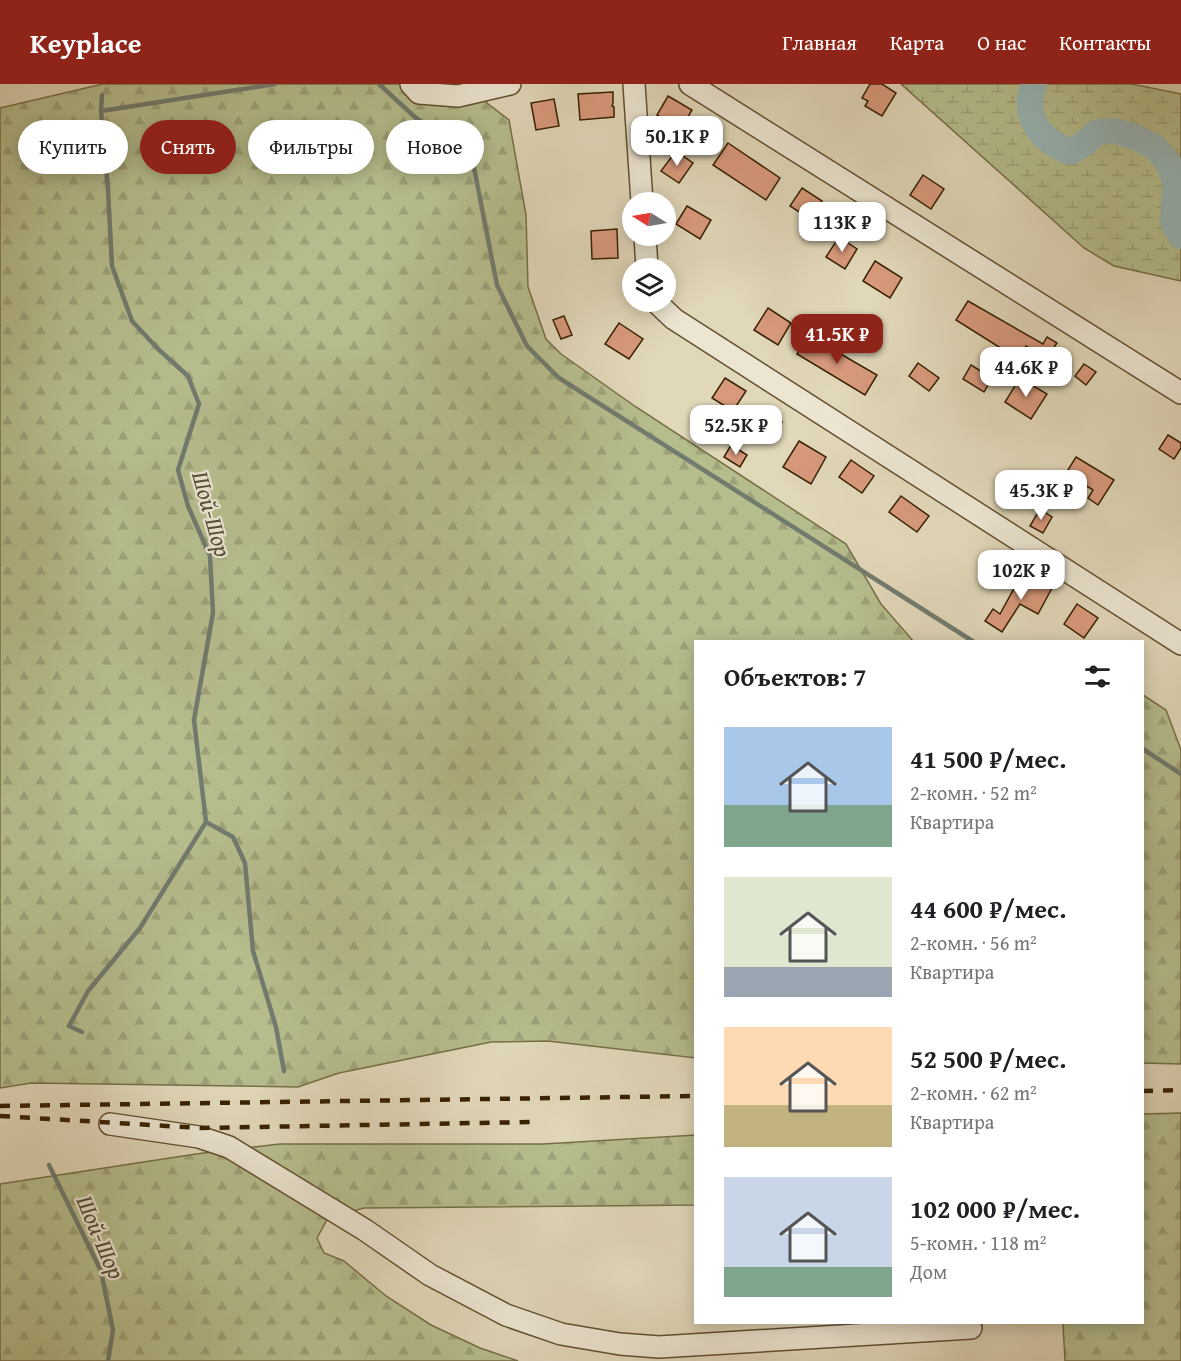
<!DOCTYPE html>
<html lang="ru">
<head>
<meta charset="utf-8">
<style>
  :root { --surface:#fff; --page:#f2f2f2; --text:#202124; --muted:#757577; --accent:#8f2418 }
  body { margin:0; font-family:"Gentium Book Plus",serif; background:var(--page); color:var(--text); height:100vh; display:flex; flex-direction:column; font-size:22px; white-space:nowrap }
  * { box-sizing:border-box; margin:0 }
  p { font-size:20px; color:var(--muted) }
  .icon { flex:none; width:33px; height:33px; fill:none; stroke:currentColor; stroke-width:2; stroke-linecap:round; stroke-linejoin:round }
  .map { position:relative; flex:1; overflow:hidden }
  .details { position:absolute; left:694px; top:556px; width:450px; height:684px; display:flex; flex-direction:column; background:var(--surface); border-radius:0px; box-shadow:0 3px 15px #0003 }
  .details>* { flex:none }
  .hud { position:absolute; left:18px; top:36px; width:570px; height:54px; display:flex; gap:12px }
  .needle { width:39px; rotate:281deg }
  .controls { position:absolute; left:622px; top:108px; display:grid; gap:12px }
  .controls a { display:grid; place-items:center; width:54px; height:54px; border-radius:50%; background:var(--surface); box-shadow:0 3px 15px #0003; font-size:30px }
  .price { position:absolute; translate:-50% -51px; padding:0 14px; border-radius:12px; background:#fff; color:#222; font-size:20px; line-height:39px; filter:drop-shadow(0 2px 3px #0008) }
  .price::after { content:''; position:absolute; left:50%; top:36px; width:18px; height:14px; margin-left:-9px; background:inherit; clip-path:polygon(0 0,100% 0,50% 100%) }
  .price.active { background:var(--accent); color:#fff }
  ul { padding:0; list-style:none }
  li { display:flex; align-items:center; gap:18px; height:150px; padding:0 30px }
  li span { display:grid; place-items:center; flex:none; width:168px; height:120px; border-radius:0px; color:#555 }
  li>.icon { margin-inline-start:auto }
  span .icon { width:72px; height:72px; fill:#fffc; stroke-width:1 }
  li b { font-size:26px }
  h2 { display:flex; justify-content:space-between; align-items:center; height:72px; padding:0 30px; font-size:26px }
  .chip { padding:0 21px; border-radius:27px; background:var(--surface); box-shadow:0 3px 15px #0003; font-size:21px; line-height:54px }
  .chip.active { background:var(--accent); color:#fff }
  header { display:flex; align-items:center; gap:36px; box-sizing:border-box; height:84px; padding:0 30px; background:var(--accent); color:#fff }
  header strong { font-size:28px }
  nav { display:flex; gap:33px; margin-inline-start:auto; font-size:21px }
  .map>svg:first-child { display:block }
</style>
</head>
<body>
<header>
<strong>Keyplace</strong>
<nav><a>Главная</a><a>Карта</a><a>О нас</a><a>Контакты</a></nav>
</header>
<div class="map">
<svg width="1181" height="1277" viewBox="0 0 1181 1277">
  <defs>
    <pattern id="forest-firs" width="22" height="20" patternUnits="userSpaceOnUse" patternTransform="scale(1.5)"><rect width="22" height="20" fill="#b6bd8d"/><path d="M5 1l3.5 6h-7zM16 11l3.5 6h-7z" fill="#9da278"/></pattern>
    <pattern id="wetland-marsh" width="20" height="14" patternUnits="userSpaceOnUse" patternTransform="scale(1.5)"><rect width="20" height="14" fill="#b6bd8d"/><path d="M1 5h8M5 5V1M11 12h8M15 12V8" fill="none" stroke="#9da278"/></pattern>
  </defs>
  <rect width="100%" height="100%" fill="#e1d7b9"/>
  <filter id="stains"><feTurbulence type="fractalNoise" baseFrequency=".00333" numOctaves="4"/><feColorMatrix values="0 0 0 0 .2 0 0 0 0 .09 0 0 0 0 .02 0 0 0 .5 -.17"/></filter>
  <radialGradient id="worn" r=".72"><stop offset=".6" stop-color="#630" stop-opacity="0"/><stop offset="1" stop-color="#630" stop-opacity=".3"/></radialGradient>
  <!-- forest -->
  <g fill="url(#forest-firs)" stroke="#766f46" stroke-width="1.5">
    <path d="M 103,0 L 484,0 L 487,19 L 509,36 L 526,131 L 528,203 L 546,255 L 561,270 L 636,323 L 846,460 L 881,520 L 914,558 L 696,558 L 696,974 L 548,957 L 491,958 L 339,989 L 298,1003 L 31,999 L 0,1004 L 0,24 Z"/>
    <path d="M 1143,611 L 1166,626 L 1181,666 L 1181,980 L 1143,979 Z"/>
    <path d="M 1181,1029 L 1181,1277 L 1065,1277 L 1063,1239 L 1143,1239 L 1143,1030 Z"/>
    <path d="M 696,1051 L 696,1121 L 364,1124 L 328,1134 L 317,1154 L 324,1169 L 344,1177 L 386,1212 L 431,1241 L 480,1264 L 518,1277 L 0,1277 L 0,1100 L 196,1070 L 280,1060 L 543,1060 Z"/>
  </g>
  <!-- wetland -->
  <path fill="url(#wetland-marsh)" stroke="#766f46" stroke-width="1.5" d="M 901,0 L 1132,0 L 1181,10 L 1181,197 L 1114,182 L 1084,164 Z"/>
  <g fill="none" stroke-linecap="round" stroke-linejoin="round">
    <!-- stream -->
    <g stroke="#717b6e" stroke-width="4.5">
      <path d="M 379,0 L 416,34 L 427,41 L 467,48 L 497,201 L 527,262 L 559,294 L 974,558"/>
      <path d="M 101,27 L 275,0"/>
      <path d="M 1143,665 L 1181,690"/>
      <path d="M 206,738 L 233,753 L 245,779 L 253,867 L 276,943 L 284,987"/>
      <path d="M 82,948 L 69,942 L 88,907 L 140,844 L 206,738 L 194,636 L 213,529 L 210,472 L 188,422 L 178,386 L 199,320 L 188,292 L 158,265 L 132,237 L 112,182 L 108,106 L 101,27 L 102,11"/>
      <path d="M 49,1081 L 101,1187 L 113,1246 L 108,1277"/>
    </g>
    <!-- river -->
    <path stroke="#97b7b8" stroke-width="26" d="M 1034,0 C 1021,32 1040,56 1070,68 L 1084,60 L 1097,48 L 1114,47 L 1133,52 L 1155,63 L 1169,80 L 1176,99 L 1173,138 L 1181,152"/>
  </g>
  <!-- building -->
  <g fill="#d8997c" stroke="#372100" stroke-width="1.5">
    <path d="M 870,0 L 882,0 L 896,9 L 882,32 L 865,22 L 868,17 L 862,14 Z"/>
    <path d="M 613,8 L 613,19 L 612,22 L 614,23 L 614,33 L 580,36 L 578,10 Z"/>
    <path d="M 668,12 L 692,26 L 681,45 L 657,31 Z"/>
    <path d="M 554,15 L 559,42 L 536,46 L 531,19 Z"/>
    <path d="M 728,59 L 780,94 L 766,116 L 713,81 Z"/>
    <path d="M 676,67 L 693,79 L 679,99 L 661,87 Z"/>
    <path d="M 923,91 L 944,105 L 931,125 L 910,111 Z"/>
    <path d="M 802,104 L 822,117 L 810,135 L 790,122 Z"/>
    <path d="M 687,122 L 711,136 L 700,155 L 676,140 Z"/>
    <path d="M 617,145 L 618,174 L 592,175 L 591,147 Z"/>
    <path d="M 839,153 L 857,165 L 845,185 L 826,173 Z"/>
    <path d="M 875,177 L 902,194 L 890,214 L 863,197 Z"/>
    <path d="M 968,217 L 1043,260 L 1047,253 L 1057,259 L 1046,275 L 1026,262 L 1018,275 L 956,236 Z"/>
    <path d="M 768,224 L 791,239 L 778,261 L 754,246 Z"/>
    <path d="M 564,232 L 572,251 L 561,255 L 553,236 Z"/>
    <path d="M 619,239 L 643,255 L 629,275 L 605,260 Z"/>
    <path d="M 808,251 L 877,291 L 865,311 L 797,270 Z"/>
    <path d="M 918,279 L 939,294 L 929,307 L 909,292 Z"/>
    <path d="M 1084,280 L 1096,288 L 1086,301 L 1075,292 Z"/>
    <path d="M 971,281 L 992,294 L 984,308 L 963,295 Z"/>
    <path d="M 725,294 L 746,307 L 733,327 L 712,314 Z"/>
    <path d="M 1020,294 L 1047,310 L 1031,335 L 1005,318 Z"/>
    <path d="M 763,327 L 782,338 L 771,357 L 752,346 Z"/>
    <path d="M 1168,351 L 1181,359 L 1181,364 L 1174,375 L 1159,365 Z"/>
    <path d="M 799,357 L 826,373 L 811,400 L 783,383 Z"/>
    <path d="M 731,361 L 747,371 L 740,383 L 724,373 Z"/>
    <path d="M 1076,373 L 1114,396 L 1098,421 L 1088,414 L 1093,406 L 1066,389 Z"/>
    <path d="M 851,376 L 874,392 L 862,409 L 839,393 Z"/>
    <path d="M 901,412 L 929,432 L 917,448 L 889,428 Z"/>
    <path d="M 1040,425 L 1052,433 L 1043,449 L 1030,442 Z"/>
    <path d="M 1023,488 L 1052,504 L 1038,530 L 1020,520 L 1002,548 L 985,537 L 993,525 L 1000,530 Z"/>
    <path d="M 1077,520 L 1098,534 L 1084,554 L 1064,540 Z"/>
  </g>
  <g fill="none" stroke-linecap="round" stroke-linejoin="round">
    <defs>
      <g id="minor">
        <path d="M 411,0 L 419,9 L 458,12 L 510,0"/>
        <path d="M 634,0 L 642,118"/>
        <path d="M 690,0 L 1181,309"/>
        <path d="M 645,152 L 647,184"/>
        <path d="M 656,218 L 674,235 L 1181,560"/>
        <path d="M 110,1040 L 199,1053 L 229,1063 L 365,1146 L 430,1191 L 506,1231 L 561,1250 L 620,1260 L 659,1263 L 971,1244"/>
      </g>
    </defs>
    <!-- minor casing -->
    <use href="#minor" stroke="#624e2e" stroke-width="24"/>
    <!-- minor -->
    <use href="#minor" stroke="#ece5d2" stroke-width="21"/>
    <!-- rail -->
    <g stroke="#372100" stroke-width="4.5" stroke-dasharray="10 10" stroke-linecap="butt">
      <path d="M 1143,1007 L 1181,1006"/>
      <path d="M 0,1022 L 696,1012"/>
      <path d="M 0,1032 L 201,1044 L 531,1038"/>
    </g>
  </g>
  <g text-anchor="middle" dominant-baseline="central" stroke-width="4.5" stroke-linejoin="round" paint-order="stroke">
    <!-- water labels -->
    <g font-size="24" font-style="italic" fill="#544e37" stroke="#ece5d2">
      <text transform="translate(212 430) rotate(74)">Шой-Шор</text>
      <text transform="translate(101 1153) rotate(67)">Шой-Шор</text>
    </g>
  </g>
  <rect width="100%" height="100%" filter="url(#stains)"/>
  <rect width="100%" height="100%" fill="url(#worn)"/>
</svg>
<div class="controls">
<a><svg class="needle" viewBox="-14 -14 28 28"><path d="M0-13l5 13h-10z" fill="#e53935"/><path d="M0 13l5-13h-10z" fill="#757577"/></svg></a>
<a><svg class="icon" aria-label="layers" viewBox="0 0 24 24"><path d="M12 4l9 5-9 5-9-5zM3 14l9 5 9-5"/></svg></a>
</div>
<b class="price" style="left:677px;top:83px">50.1K ₽</b>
<b class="price" style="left:842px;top:169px">113K ₽</b>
<b class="price active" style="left:837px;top:281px">41.5K ₽</b>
<b class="price" style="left:1026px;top:314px">44.6K ₽</b>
<b class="price" style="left:736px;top:372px">52.5K ₽</b>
<b class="price" style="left:1041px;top:437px">45.3K ₽</b>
<b class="price" style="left:1021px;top:517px">102K ₽</b>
<div class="hud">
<a class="chip">Купить</a>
<a class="chip active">Снять</a>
<a class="chip">Фильтры</a>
<a class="chip">Новое</a>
</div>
<section class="details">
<h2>Объектов: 7<svg class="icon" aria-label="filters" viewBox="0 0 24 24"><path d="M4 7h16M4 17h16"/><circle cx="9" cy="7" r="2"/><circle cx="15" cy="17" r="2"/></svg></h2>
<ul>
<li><span style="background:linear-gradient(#a9c7e8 65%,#7fa58c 0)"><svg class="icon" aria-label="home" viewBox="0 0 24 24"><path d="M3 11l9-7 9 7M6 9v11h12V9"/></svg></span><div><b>41 500 ₽/мес.</b><p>2-комн. · 52 m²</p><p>Квартира</p></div></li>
<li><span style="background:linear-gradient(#dfe7d0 75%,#9aa5b1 0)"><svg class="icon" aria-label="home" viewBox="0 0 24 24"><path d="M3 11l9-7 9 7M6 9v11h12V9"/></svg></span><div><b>44 600 ₽/мес.</b><p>2-комн. · 56 m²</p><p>Квартира</p></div></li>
<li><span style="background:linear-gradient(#ffd9b3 65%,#c2b280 0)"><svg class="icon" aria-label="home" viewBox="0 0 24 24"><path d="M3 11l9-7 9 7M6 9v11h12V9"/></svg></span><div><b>52 500 ₽/мес.</b><p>2-комн. · 62 m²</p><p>Квартира</p></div></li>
<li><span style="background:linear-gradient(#c9d6e8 75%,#7fa58c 0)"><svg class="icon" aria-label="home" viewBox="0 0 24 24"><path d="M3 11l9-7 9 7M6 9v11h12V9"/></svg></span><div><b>102 000 ₽/мес.</b><p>5-комн. · 118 m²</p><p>Дом</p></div></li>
</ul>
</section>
</div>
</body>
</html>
